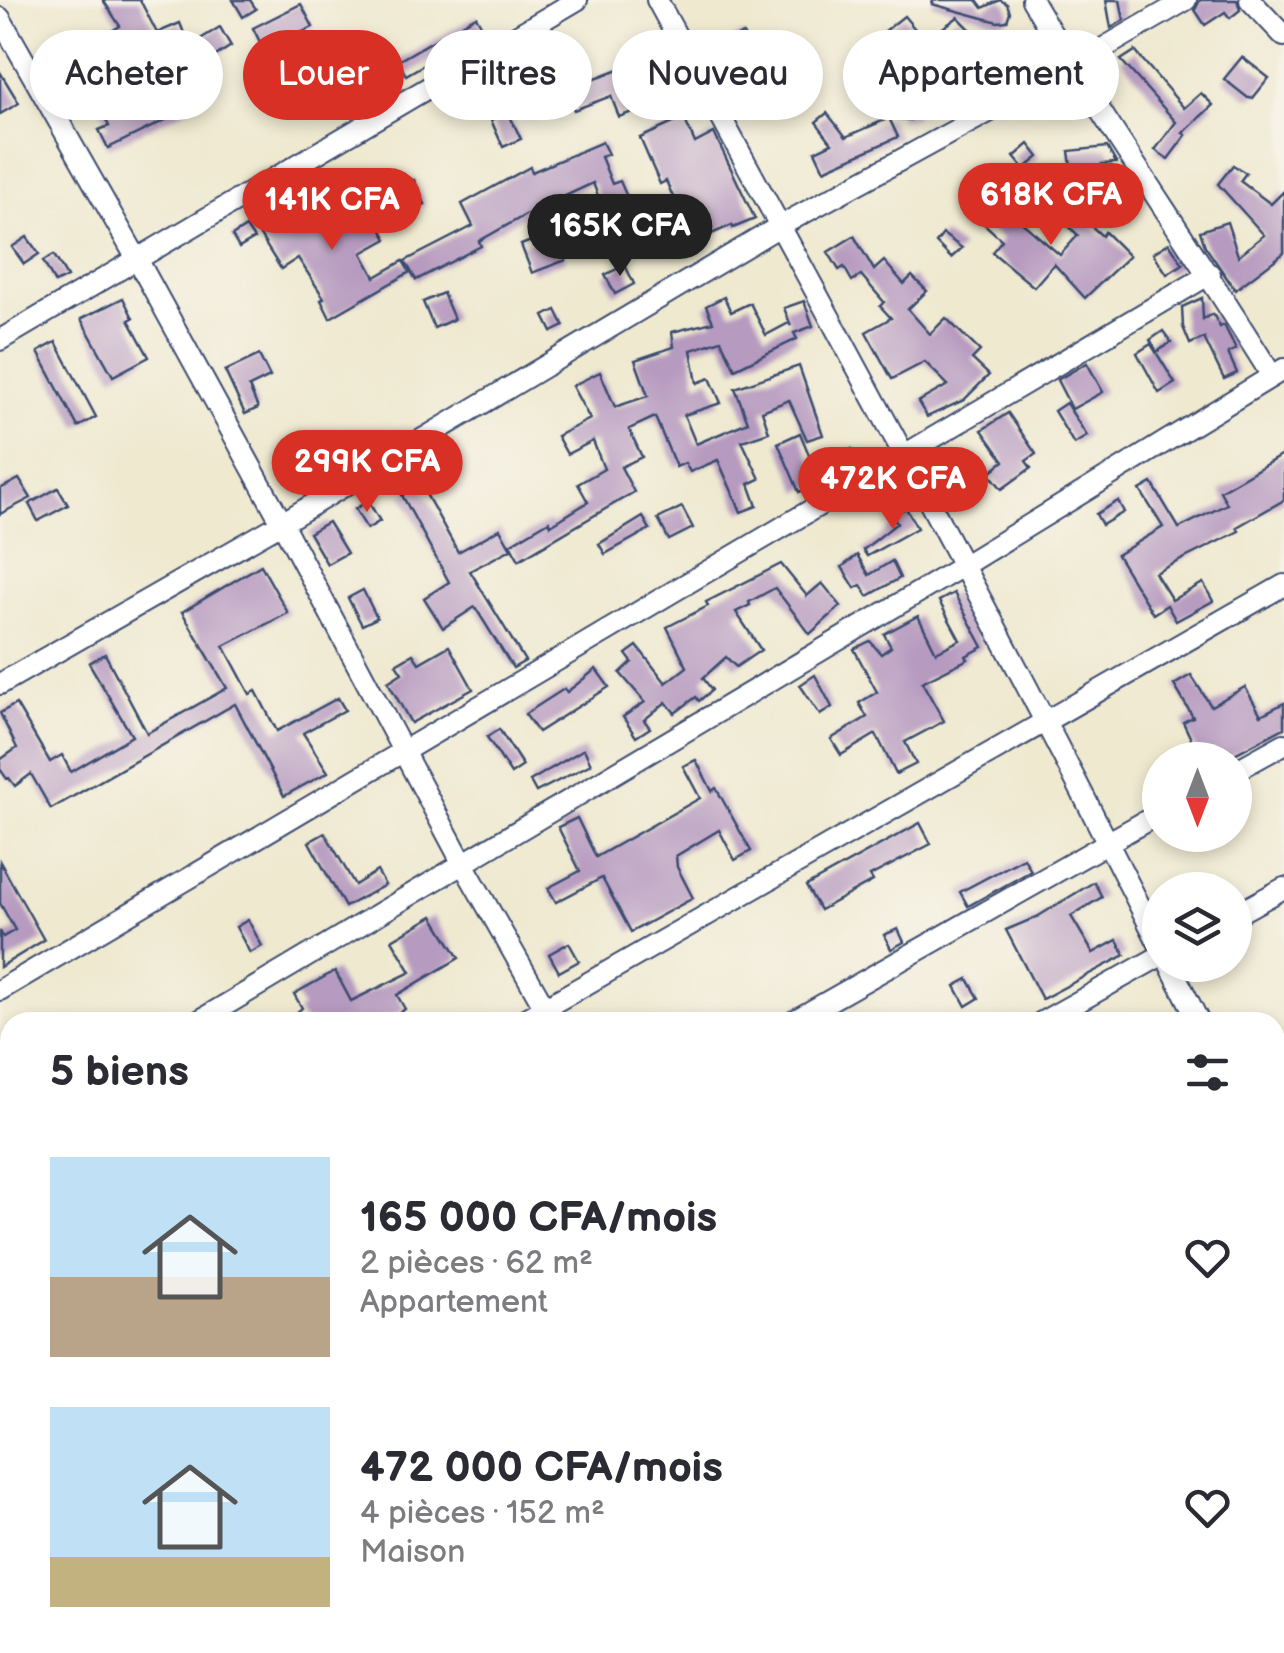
<!DOCTYPE html>
<html lang="fr">
<head>
<meta charset="utf-8">
<style>
  :root { --surface:#fff; --page:#f2f2f3; --text:#2b2b33; --muted:#7c7c81; --accent:#d93025 }
  body { margin:0; font-family:"Balsamiq Sans",sans-serif; background:var(--page); color:var(--text); height:100vh; display:flex; flex-direction:column; font-size:38px; white-space:nowrap }
  * { box-sizing:border-box; margin:0 }
  p { font-size:32px; color:var(--muted) }
  .icon { flex:none; width:55px; height:55px; fill:none; stroke:currentColor; stroke-width:2; stroke-linecap:round; stroke-linejoin:round }
  .map { position:relative; flex:1; overflow:hidden }
  .panel { position:absolute; left:0px; top:1012px; width:1285px; height:642px; display:flex; flex-direction:column; background:var(--surface); border-radius:30px 30px 0 0; box-shadow:0 5px 15px #0003 }
  .panel>* { flex:none }
  .top-card { position:absolute; left:30px; top:30px; width:1225px; height:90px; display:flex; gap:20px }
  .needle { width:65px; rotate:180deg }
  .buttons { position:absolute; left:1142px; top:742px; display:grid; gap:20px }
  .buttons a { display:grid; place-items:center; width:110px; height:110px; border-radius:50%; background:var(--surface); box-shadow:0 5px 15px #0003; font-size:50px }
  .price { position:absolute; translate:-50% -85px; padding:0 22px; border-radius:35px; background:var(--accent); color:#fff; font-size:32px; line-height:65px; filter:drop-shadow(0 2px 5px #0008) }
  .price::after { content:''; position:absolute; left:50%; top:60px; width:30px; height:22px; margin-left:-15px; background:inherit; clip-path:polygon(0 0,100% 0,50% 100%) }
  .price.active { background:#222; color:#fff }
  ul { padding:0; list-style:none }
  li { display:flex; align-items:center; gap:30px; height:250px; padding:0 50px }
  li span { display:grid; place-items:center; flex:none; width:280px; height:200px; border-radius:0px; color:#555 }
  li>.icon { margin-inline-start:auto }
  span .icon { width:120px; height:120px; fill:#fffc; stroke-width:1 }
  li b { font-size:42px }
  h2 { display:flex; justify-content:space-between; align-items:center; height:120px; padding:0 50px; font-size:42px }
  .tag { padding:0 35px; border-radius:45px; background:var(--surface); box-shadow:0 5px 15px #0003; font-size:35px; line-height:90px }
  .tag.active { background:var(--accent); color:#fff }
  .map>svg:first-child { display:block }
</style>
</head>
<body>
<div class="map">
<svg width="1284" height="1653" viewBox="0 0 1284 1653">
  <rect width="100%" height="100%" fill="#f7f3e8"/>
  <filter id="ink" filterUnits="userSpaceOnUse"><feTurbulence type="fractalNoise" baseFrequency=".01" numOctaves="2"/><feDisplacementMap in="SourceGraphic" scale="20" xChannelSelector="R" yChannelSelector="G"/><feConvolveMatrix kernelMatrix="1 2 1 2 8 2 1 2 1" color-interpolation-filters="sRGB"/></filter>
  <filter id="wash" filterUnits="userSpaceOnUse"><feTurbulence type="fractalNoise" baseFrequency=".0048" numOctaves="4" result="noise"/><feDisplacementMap in="SourceGraphic" scale="40" xChannelSelector="R" yChannelSelector="G"/><feGaussianBlur stdDeviation="2.25" result="paint"/><feColorMatrix in="noise" values="0 0 0 0 0 0 0 0 0 0 0 0 0 0 0 0 0 1.4 0 .05"/><feComposite in="paint" operator="in"/></filter>
  <g filter="url(#wash)">
    <rect width="100%" height="100%" fill="#efe9d0"/>
    <g id="blocks">
      <!-- building -->
      <g fill="#b69ac0">
        <path d="M 103,0 L 140,0 L 157,33 L 180,23 L 189,46 L 220,27 L 231,46 L 214,57 L 212,54 L 181,66 L 202,95 L 189,105 L 190,108 L 108,148 L 99,130 L 109,126 L 91,90 L 105,83 L 90,60 L 69,72 L 62,60 L 120,26 Z"/>
        <path d="M 233,0 L 250,0 L 256,9 L 243,17 Z"/>
        <path d="M 933,0 L 977,0 L 983,8 L 1000,0 L 1007,4 L 1010,12 L 1007,21 L 998,22 L 932,4 Z"/>
        <path d="M 1106,0 L 1120,0 L 1124,20 L 1111,28 Z"/>
        <path d="M 1200,0 L 1237,0 L 1240,10 L 1230,18 L 1225,12 L 1205,25 L 1195,10 Z"/>
        <path d="M 301,4 L 313,27 L 286,40 L 297,61 L 275,72 L 253,28 Z"/>
        <path d="M 476,16 L 484,30 L 406,75 L 398,61 Z"/>
        <path d="M 904,16 L 926,42 L 893,70 L 870,43 Z"/>
        <path d="M 958,17 L 986,45 L 975,56 L 960,41 L 938,57 L 926,40 Z"/>
        <path d="M 743,34 L 752,50 L 735,58 L 727,42 Z"/>
        <path d="M 546,50 L 552,63 L 529,74 L 522,61 Z"/>
        <path d="M 1135,51 L 1184,108 L 1201,93 L 1213,105 L 1183,133 L 1186,135 L 1168,159 L 1155,150 L 1176,122 L 1121,60 Z"/>
        <path d="M 653,56 L 668,99 L 619,117 L 611,96 L 574,110 L 570,102 L 560,106 L 554,94 Z"/>
        <path d="M 1037,56 L 1044,66 L 1028,75 L 1022,65 Z"/>
        <path d="M 1242,57 L 1269,78 L 1253,98 L 1248,98 L 1224,79 Z"/>
        <path d="M 0,72 L 19,103 L 0,114 Z"/>
        <path d="M 908,100 L 918,105 L 917,116 L 910,120 L 898,119 L 902,104 Z"/>
        <path d="M 508,112 L 521,139 L 503,147 L 491,120 Z"/>
        <path d="M 827,113 L 846,137 L 889,118 L 898,137 L 824,170 L 815,151 L 832,143 L 816,122 Z"/>
        <path d="M 684,118 L 695,143 L 714,133 L 755,219 L 733,228 L 732,225 L 693,242 L 666,181 L 660,184 L 640,138 Z"/>
        <path d="M 602,142 L 608,154 L 601,157 L 612,184 L 620,181 L 627,197 L 602,206 L 593,183 L 565,196 L 579,225 L 608,210 L 620,231 L 596,244 L 592,235 L 562,249 L 566,260 L 532,273 L 521,245 L 559,230 L 547,203 L 479,241 L 481,246 L 416,280 L 405,261 L 473,226 L 462,204 L 530,167 L 532,172 Z"/>
        <path d="M 1029,144 L 1039,157 L 1024,169 L 1014,157 Z"/>
        <path d="M 1107,147 L 1116,163 L 1102,164 L 1115,186 L 1077,211 L 1069,151 Z"/>
        <path d="M 1233,165 L 1246,173 L 1240,181 L 1271,204 L 1284,191 L 1284,253 L 1235,290 L 1205,246 L 1200,231 L 1227,222 L 1238,256 L 1264,235 L 1218,184 Z"/>
        <path d="M 414,180 L 425,204 L 407,212 L 398,187 Z"/>
        <path d="M 985,191 L 1060,255 L 1078,235 L 1062,220 L 1073,209 L 1102,236 L 1105,232 L 1129,256 L 1085,298 L 1054,264 L 1034,287 L 992,252 L 1002,240 L 968,209 Z"/>
        <path d="M 335,200 L 343,215 L 366,203 L 387,239 L 362,253 L 375,277 L 403,261 L 410,272 L 330,318 L 321,300 L 324,298 L 298,258 L 281,269 L 254,226 L 271,216 L 278,228 Z"/>
        <path d="M 246,227 L 254,239 L 239,248 L 232,236 Z"/>
        <path d="M 943,234 L 962,248 L 951,258 L 936,243 Z"/>
        <path d="M 854,236 L 874,270 L 884,261 L 904,284 L 912,276 L 927,291 L 908,309 L 930,334 L 946,318 L 980,351 L 972,359 L 989,375 L 964,400 L 927,417 L 918,402 L 948,385 L 925,362 L 892,379 L 866,332 L 891,318 L 880,306 L 884,302 L 861,275 L 852,281 L 844,267 L 839,270 L 828,252 Z"/>
        <path d="M 27,237 L 39,254 L 24,264 L 12,247 Z"/>
        <path d="M 1169,243 L 1183,264 L 1167,274 L 1153,253 Z"/>
        <path d="M 54,255 L 67,277 L 55,283 L 43,261 Z"/>
        <path d="M 625,265 L 634,284 L 615,294 L 605,275 Z"/>
        <path d="M 443,293 L 454,319 L 434,328 L 423,302 Z"/>
        <path d="M 724,297 L 731,312 L 750,303 L 766,335 L 789,323 L 791,326 L 784,308 L 804,301 L 813,326 L 794,333 L 797,339 L 735,369 L 721,340 L 691,350 L 697,383 L 710,378 L 721,403 L 684,415 L 696,444 L 748,422 L 735,388 L 799,366 L 823,435 L 807,440 L 789,400 L 762,411 L 769,432 L 742,441 L 760,479 L 749,484 L 757,506 L 741,512 L 718,460 L 690,472 L 685,463 L 676,467 L 655,417 L 629,429 L 642,457 L 621,467 L 634,492 L 519,560 L 510,544 L 549,521 L 551,525 L 588,502 L 578,484 L 604,469 L 593,441 L 567,454 L 557,436 L 590,419 L 572,386 L 600,372 L 615,407 L 648,396 L 635,360 L 674,347 L 672,332 L 713,322 L 706,306 Z"/>
        <path d="M 123,298 L 133,318 L 129,320 L 149,357 L 113,376 L 81,319 Z"/>
        <path d="M 1202,298 L 1203,319 L 1213,314 L 1220,327 L 1224,325 L 1236,349 L 1228,353 L 1237,373 L 1224,379 L 1204,338 L 1190,344 L 1183,327 L 1182,307 Z"/>
        <path d="M 556,310 L 564,326 L 552,332 L 544,316 Z"/>
        <path d="M 1163,331 L 1171,342 L 1157,352 L 1150,340 Z"/>
        <path d="M 56,342 L 96,417 L 78,427 L 38,352 Z"/>
        <path d="M 1151,344 L 1175,383 L 1159,393 L 1137,353 Z"/>
        <path d="M 259,355 L 270,377 L 249,387 L 258,408 L 245,414 L 225,371 Z"/>
        <path d="M 1087,363 L 1103,392 L 1072,409 L 1057,380 Z"/>
        <path d="M 1066,403 L 1087,436 L 1074,444 L 1054,411 Z"/>
        <path d="M 1008,413 L 1036,454 L 1026,461 L 1031,468 L 1002,489 L 989,473 L 1004,461 L 982,430 Z"/>
        <path d="M 800,433 L 814,467 L 852,449 L 860,465 L 799,492 L 778,443 Z"/>
        <path d="M 1284,454 L 1284,500 L 1237,527 L 1239,531 L 1155,573 L 1172,600 L 1203,583 L 1213,601 L 1176,621 L 1167,605 L 1153,614 L 1117,555 L 1163,527 L 1140,490 L 1152,483 L 1179,528 L 1227,504 L 1220,491 Z"/>
        <path d="M 19,479 L 31,498 L 0,514 L 0,489 Z"/>
        <path d="M 421,485 L 458,552 L 500,529 L 511,549 L 470,571 L 525,661 L 513,668 L 475,607 L 443,628 L 424,598 L 449,582 L 402,495 Z"/>
        <path d="M 58,488 L 68,505 L 38,521 L 29,504 Z"/>
        <path d="M 368,501 L 380,521 L 367,529 L 355,509 Z"/>
        <path d="M 1118,501 L 1124,512 L 1102,525 L 1096,514 Z"/>
        <path d="M 682,507 L 693,528 L 669,540 L 658,519 Z"/>
        <path d="M 906,508 L 917,528 L 867,556 L 863,550 L 897,523 L 892,515 Z"/>
        <path d="M 643,517 L 650,529 L 605,554 L 599,544 Z"/>
        <path d="M 328,522 L 347,553 L 327,564 L 309,533 Z"/>
        <path d="M 857,555 L 869,575 L 892,561 L 900,578 L 868,596 L 861,585 L 855,588 L 842,567 Z"/>
        <path d="M 781,564 L 807,596 L 822,583 L 841,606 L 810,634 L 775,588 L 749,602 L 750,605 L 736,612 L 761,650 L 736,667 L 726,657 L 703,678 L 712,690 L 699,701 L 696,697 L 675,713 L 666,702 L 644,720 L 650,728 L 636,737 L 623,717 L 645,702 L 620,673 L 632,662 L 626,654 L 637,646 L 666,683 L 687,667 L 667,627 L 708,606 L 706,602 Z"/>
        <path d="M 261,565 L 288,613 L 224,646 L 250,694 L 256,691 L 277,731 L 338,698 L 345,710 L 303,733 L 328,772 L 284,796 L 235,704 L 51,809 L 31,774 L 15,786 L 9,778 L 7,779 L 0,769 L 0,760 L 17,748 L 0,713 L 16,704 L 50,762 L 62,755 L 71,772 L 132,736 L 89,663 L 105,654 L 147,733 L 227,688 L 182,612 Z"/>
        <path d="M 363,590 L 377,618 L 362,625 L 348,598 Z"/>
        <path d="M 954,593 L 983,647 L 966,656 L 968,659 L 922,682 L 944,721 L 905,742 L 916,764 L 896,774 L 876,734 L 841,755 L 831,739 L 867,717 L 859,703 L 877,692 L 854,649 L 870,641 L 881,654 L 891,647 L 884,634 L 918,616 L 936,652 L 960,640 L 939,601 Z"/>
        <path d="M 449,646 L 473,689 L 411,723 L 388,682 L 402,673 L 396,664 L 413,654 L 419,663 Z"/>
        <path d="M 596,669 L 609,687 L 538,732 L 525,714 L 564,689 L 567,692 Z"/>
        <path d="M 815,675 L 832,707 L 820,715 L 800,685 Z"/>
        <path d="M 1191,675 L 1211,706 L 1245,687 L 1261,715 L 1284,703 L 1284,728 L 1223,760 L 1201,760 L 1183,722 L 1193,717 L 1174,685 Z"/>
        <path d="M 499,729 L 523,766 L 511,774 L 487,737 Z"/>
        <path d="M 584,749 L 591,764 L 536,792 L 530,781 Z"/>
        <path d="M 696,760 L 712,791 L 716,788 L 751,851 L 735,860 L 719,830 L 676,856 L 677,867 L 693,898 L 631,932 L 602,878 L 556,902 L 548,888 L 580,871 L 558,827 L 577,818 L 596,857 L 700,798 L 683,766 Z"/>
        <path d="M 920,823 L 931,844 L 870,876 L 873,881 L 820,910 L 806,886 Z"/>
        <path d="M 325,833 L 355,885 L 377,871 L 385,885 L 345,907 L 309,842 Z"/>
        <path d="M 1024,858 L 1031,871 L 968,906 L 960,892 Z"/>
        <path d="M 0,862 L 44,940 L 0,967 L 0,931 L 3,937 L 15,930 L 0,903 Z"/>
        <path d="M 1094,882 L 1102,897 L 1071,916 L 1093,953 L 1117,940 L 1125,955 L 1042,999 L 1006,930 L 1037,917 Z"/>
        <path d="M 433,916 L 459,958 L 397,995 L 405,1009 L 384,1022 L 304,1022 L 297,1012 L 302,1008 L 294,994 L 335,971 L 351,1001 L 411,972 L 392,940 Z"/>
        <path d="M 248,920 L 262,946 L 250,953 L 236,927 Z"/>
        <path d="M 898,929 L 904,942 L 891,949 L 884,935 Z"/>
        <path d="M 569,943 L 579,961 L 559,972 L 549,954 Z"/>
        <path d="M 968,979 L 979,998 L 966,1006 L 955,986 Z"/>
      </g>
    </g>
  </g>
  <g filter="url(#ink)">
    <use href="#blocks" fill-opacity="0" stroke="#3b4b6f" stroke-width="2.5"/>
    <g fill="none" stroke-linecap="round" stroke-linejoin="round">
      <defs>
        <g id="street">
          <path d="M 657,0 C 828,314 1000,627 1160,946"/>
          <path d="M 1032,0 C 1107,128 1194,249 1272,376"/>
          <path d="M 1250,0 L 1284,36"/>
          <path d="M 0,18 L 137,259 L 282,523 L 462,862 L 553,1022"/>
          <path d="M 0,340 L 577,0"/>
          <path d="M 0,684 L 282,523 L 780,226 L 1071,67 L 1186,0"/>
          <path d="M 1235,771 L 1284,744"/>
          <path d="M 1235,915 L 1284,888"/>
          <path d="M 1170,965 L 1199,1022"/>
          <path d="M 0,990 L 1210,274"/>
          <path d="M 197,1022 L 961,567 L 1284,369"/>
          <path d="M 520,1022 L 1284,585"/>
          <path d="M 792,1022 L 1160,813"/>
          <path d="M 1042,1022 L 1160,956"/>
          <path d="M 0,1087 L 10,1104"/>
          <path d="M 0,1141 L 10,1135"/>
          <path d="M 1275,1174 L 1284,1192"/>
          <path d="M 0,1324 L 10,1319"/>
          <path d="M 1275,1392 L 1284,1387"/>
          <path d="M 0,1482 L 10,1476"/>
          <path d="M 0,1627 L 10,1621"/>
          <path d="M 309,1645 L 314,1653"/>
          <path d="M 888,1645 L 893,1653"/>
          <path d="M 246,1653 L 259,1645"/>
          <path d="M 569,1653 L 583,1645"/>
          <path d="M 842,1653 L 855,1645"/>
        </g>
      </defs>
      <!-- street casing -->
      <use href="#street" stroke="#3b4b6f" stroke-width="24"/>
      <!-- street -->
      <use href="#street" stroke="#fff" stroke-width="20"/>
    </g>
  </g>
</svg>
<div class="buttons">
<a><svg class="needle" viewBox="-14 -14 28 28"><path d="M0-13l5 13h-10z" fill="#e53935"/><path d="M0 13l5-13h-10z" fill="#7c7c81"/></svg></a>
<a><svg class="icon" aria-label="layers" viewBox="0 0 24 24"><path d="M12 4l9 5-9 5-9-5zM3 14l9 5 9-5"/></svg></a>
</div>
<b class="price" style="left:1051px;top:248px">618K CFA</b>
<b class="price" style="left:332px;top:253px">141K CFA</b>
<b class="price active" style="left:620px;top:279px">165K CFA</b>
<b class="price" style="left:367px;top:515px">299K CFA</b>
<b class="price" style="left:893px;top:532px">472K CFA</b>
<div class="top-card">
<a class="tag">Acheter</a>
<a class="tag active">Louer</a>
<a class="tag">Filtres</a>
<a class="tag">Nouveau</a>
<a class="tag">Appartement</a>
</div>
<section class="panel">
<h2>5 biens<svg class="icon" aria-label="filters" viewBox="0 0 24 24"><path d="M4 7h16M4 17h16"/><circle cx="9" cy="7" r="2"/><circle cx="15" cy="17" r="2"/></svg></h2>
<ul>
<li><span style="background:linear-gradient(#bfe0f5 60%,#b9a48a 0)"><svg class="icon" aria-label="home" viewBox="0 0 24 24"><path d="M3 11l9-7 9 7M6 9v11h12V9"/></svg></span><div><b>165 000 CFA/mois</b><p>2 pièces · 62 m²</p><p>Appartement</p></div><svg class="icon" aria-label="heart" viewBox="0 0 24 24"><path d="M12 20l-8-8c-3-5 5-10 8-4 3-6 11-1 8 4z"/></svg></li>
<li><span style="background:linear-gradient(#bfe0f5 75%,#c2b280 0)"><svg class="icon" aria-label="home" viewBox="0 0 24 24"><path d="M3 11l9-7 9 7M6 9v11h12V9"/></svg></span><div><b>472 000 CFA/mois</b><p>4 pièces · 152 m²</p><p>Maison</p></div><svg class="icon" aria-label="heart" viewBox="0 0 24 24"><path d="M12 20l-8-8c-3-5 5-10 8-4 3-6 11-1 8 4z"/></svg></li>
</ul>
</section>
</div>
</body>
</html>
